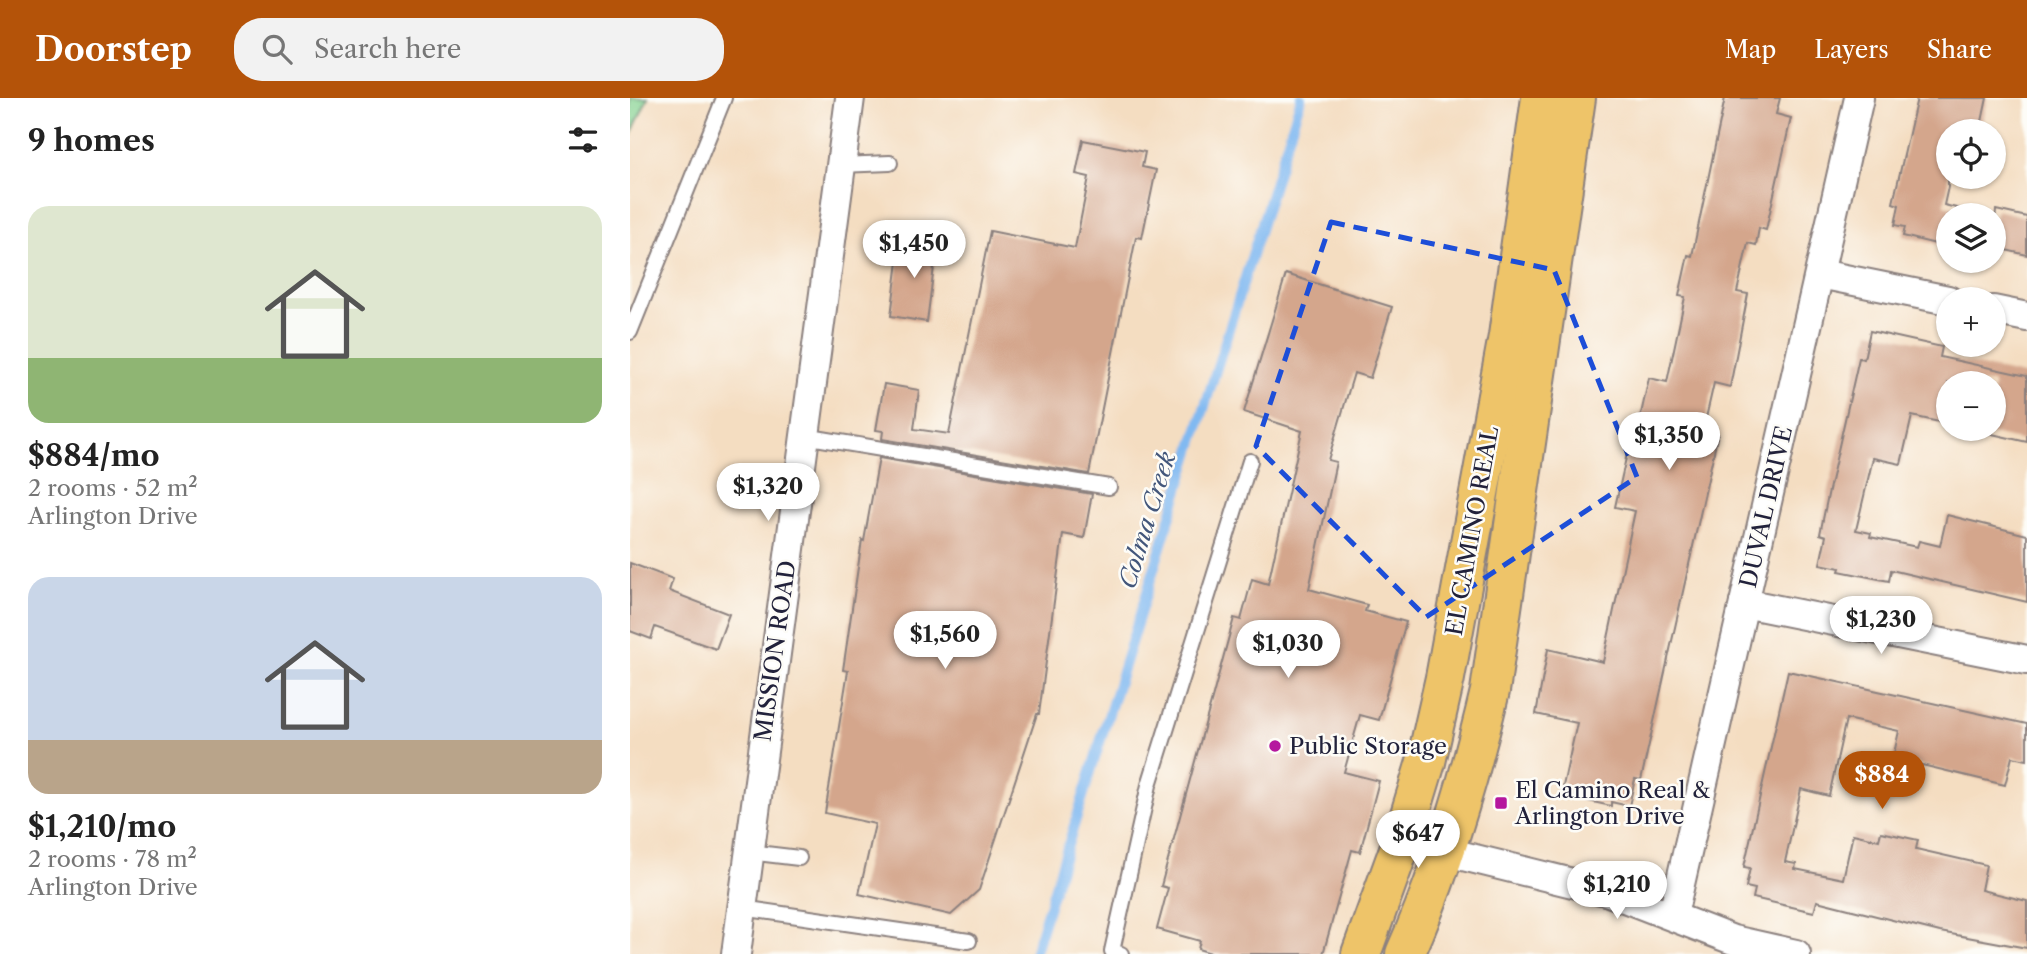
<!DOCTYPE html>
<html lang="en">
<head>
<meta charset="utf-8">
<style>
  :root { --surface:#fff; --page:#f2f2f2; --text:#222; --muted:#767676; --accent:#b45309 }
  body { margin:0; font-family:"Libre Caslon Text",serif; background:var(--page); color:var(--text); height:100vh; display:flex; flex-direction:column; font-size:26px; white-space:nowrap }
  * { box-sizing:border-box; margin:0 }
  p { font-size:23px; color:var(--muted) }
  .icon { flex:none; width:38px; height:38px; fill:none; stroke:currentColor; stroke-width:2; stroke-linecap:round; stroke-linejoin:round }
  .map { position:relative; flex:1; overflow:hidden }
  .sheet { display:flex; flex-direction:column; background:var(--surface); width:630px }
  .sheet>* { flex:none }
  .tools { position:absolute; left:1306px; top:21px; display:grid; gap:14px }
  .tools a { display:grid; place-items:center; width:70px; height:70px; border-radius:50%; background:var(--surface); box-shadow:0 2px 5px #0004; font-size:35px }
  .price { position:absolute; translate:-50% -60px; padding:0 16px; border-radius:24px; background:#fff; color:#222; font-size:23px; line-height:46px; filter:drop-shadow(0 2px 4px #0008) }
  .price::after { content:''; position:absolute; left:50%; top:42px; width:21px; height:16px; margin-left:-10px; background:inherit; clip-path:polygon(0 0,100% 0,50% 100%) }
  .price.active { background:var(--accent); color:#fff }
  ul { padding:0; list-style:none }
  li { display:grid; align-content:center; gap:14px; height:371px; padding:0 28px }
  li span { display:grid; place-items:center; height:217px; border-radius:21px; color:#555 }
  li>.icon { margin-inline-start:auto }
  span .icon { width:126px; height:126px; fill:#fffc; stroke-width:1 }
  li b { font-size:30px }
  h2 { display:flex; justify-content:space-between; align-items:center; height:84px; padding:0 28px; font-size:30px }
  header { display:flex; align-items:center; gap:42px; box-sizing:border-box; height:98px; padding:0 35px; background:var(--accent); color:#fff }
  header strong { font-size:33px }
  nav { display:flex; gap:38px; margin-inline-start:auto; font-size:24px }
  .search { width:490px; height:63px; background:var(--page); display:flex; align-items:center; gap:18px; box-sizing:border-box; padding:0 24px; border-radius:28px; color:var(--muted); font-size:26px }
  main { display:flex; flex:1; min-height:0 }
  .map>svg:first-child { display:block }
</style>
</head>
<body>
<header>
<strong>Doorstep</strong>
<div class="search"><svg class="icon" aria-label="search" viewBox="0 0 24 24"><circle cx="10" cy="10" r="6"/><path d="M15 15l6 6"/></svg>Search here</div>
<nav><a>Map</a><a>Layers</a><a>Share</a></nav>
</header>
<main>
<section class="sheet">
<h2>9 homes<svg class="icon" aria-label="filters" viewBox="0 0 24 24"><path d="M4 7h16M4 17h16"/><circle cx="9" cy="7" r="2"/><circle cx="15" cy="17" r="2"/></svg></h2>
<ul>
<li><span style="background:linear-gradient(#dfe7d0 70%,#8fb573 0)"><svg class="icon" aria-label="home" viewBox="0 0 24 24"><path d="M3 11l9-7 9 7M6 9v11h12V9"/></svg></span><div><b>$884/mo</b><p>2 rooms · 52 m²</p><p>Arlington Drive</p></div></li>
<li><span style="background:linear-gradient(#c9d6e8 75%,#b9a48a 0)"><svg class="icon" aria-label="home" viewBox="0 0 24 24"><path d="M3 11l9-7 9 7M6 9v11h12V9"/></svg></span><div><b>$1,210/mo</b><p>2 rooms · 78 m²</p><p>Arlington Drive</p></div></li>
</ul>
</section>
<div class="map">
<svg width="1397" height="856" viewBox="0 0 1397 856">
  <rect width="100%" height="100%" fill="#fdfcf7"/>
  <filter id="ink" filterUnits="userSpaceOnUse"><feTurbulence type="fractalNoise" baseFrequency=".0143" numOctaves="2"/><feDisplacementMap in="SourceGraphic" scale="14" xChannelSelector="R" yChannelSelector="G"/><feConvolveMatrix kernelMatrix="1 2 1 2 8 2 1 2 1" color-interpolation-filters="sRGB"/></filter>
  <filter id="wash" filterUnits="userSpaceOnUse"><feTurbulence type="fractalNoise" baseFrequency=".00686" numOctaves="4" result="noise"/><feDisplacementMap in="SourceGraphic" scale="28" xChannelSelector="R" yChannelSelector="G"/><feGaussianBlur stdDeviation="1.57" result="paint"/><feColorMatrix in="noise" values="0 0 0 0 0 0 0 0 0 0 0 0 0 0 0 0 0 1.4 0 .05"/><feComposite in="paint" operator="in"/></filter>
  <g filter="url(#wash)">
    <rect width="100%" height="100%" fill="#f4ddc1"/>
    <!-- green -->
    <path fill="#84d291" stroke="#537a66" stroke-width="2" d="M 0,0 L 18,0 L 0,39 Z"/>
    <g fill="none" stroke-linecap="round" stroke-linejoin="round">
      <!-- stream -->
      <path stroke="#81b9f1" stroke-width="10" d="M 404,856 L 671,0"/>
    </g>
    <g id="blocks">
      <!-- building -->
      <g fill="#d4a68c">
        <path d="M 1095,0 L 1150,0 L 1146,16 L 1161,20 L 1136,132 L 1129,130 L 1126,147 L 1118,145 L 1107,194 L 1118,196 L 1100,289 L 1084,285 L 1073,333 L 1088,336 L 1011,682 L 1005,681 L 999,708 L 981,704 L 981,708 L 931,697 L 947,625 L 906,616 L 918,551 L 973,564 L 1005,413 L 985,409 L 998,351 L 1003,352 L 1019,280 L 1037,284 L 1055,199 L 1049,198 L 1058,157 L 1062,158 Z"/>
        <path d="M 1287,0 L 1357,0 L 1350,33 L 1318,33 L 1318,89 L 1314,107 L 1356,117 L 1318,117 L 1318,149 L 1273,138 L 1275,129 L 1265,127 L 1269,107 L 1263,105 Z"/>
        <path d="M 453,42 L 515,54 L 512,69 L 526,72 L 512,140 L 506,139 L 459,376 L 252,341 L 253,333 L 246,332 L 254,286 L 289,292 L 284,331 L 319,336 L 360,133 L 445,150 L 459,79 L 446,76 Z"/>
        <path d="M 1366,112 L 1397,119 L 1397,157 L 1363,149 Z"/>
        <path d="M 271,140 L 307,145 L 297,224 L 261,218 Z"/>
        <path d="M 656,176 L 762,209 L 740,280 L 724,275 L 698,362 L 706,364 L 679,491 L 737,507 L 735,513 L 776,524 L 749,622 L 730,617 L 714,674 L 749,683 L 730,754 L 722,752 L 693,856 L 584,856 L 568,851 L 570,843 L 527,831 L 538,790 L 531,788 L 604,520 L 611,522 L 622,481 L 638,486 L 672,333 L 614,314 Z"/>
        <path d="M 1240,233 L 1312,249 L 1310,259 L 1397,278 L 1397,344 L 1340,331 L 1363,331 L 1363,285 L 1318,285 L 1318,326 L 1282,318 L 1271,366 L 1243,360 L 1226,432 L 1241,435 L 1240,439 L 1287,449 L 1289,443 L 1310,448 L 1317,417 L 1397,437 L 1397,504 L 1261,472 L 1259,483 L 1209,473 L 1210,470 L 1190,466 L 1196,438 L 1190,436 L 1199,392 L 1229,260 L 1234,261 Z"/>
        <path d="M 249,360 L 462,396 L 454,440 L 433,436 L 409,616 L 407,616 L 349,792 L 321,817 L 229,796 L 245,726 L 195,715 L 218,573 L 213,572 L 232,442 L 234,443 Z"/>
        <path d="M 0,465 L 43,481 L 39,493 L 99,516 L 86,551 L 25,529 L 21,541 L 0,533 Z"/>
        <path d="M 1158,573 L 1397,626 L 1397,662 L 1382,659 L 1375,687 L 1263,660 L 1269,633 L 1216,621 L 1199,698 L 1171,691 L 1155,764 L 1166,766 L 1165,771 L 1213,781 L 1223,736 L 1249,742 L 1251,734 L 1288,742 L 1286,751 L 1356,767 L 1351,792 L 1397,803 L 1397,850 L 1310,834 L 1187,803 L 1184,814 L 1123,800 L 1125,791 L 1116,789 L 1120,770 L 1114,769 Z"/>
      </g>
    </g>
  </g>
  <g filter="url(#ink)">
    <use href="#blocks" fill-opacity="0" stroke="#8b807e" stroke-width="2"/>
    <g fill="none" stroke-linecap="round" stroke-linejoin="round">
      <defs>
        <g id="lane">
          <path d="M 210,67 L 260,65"/>
          <path d="M 0,234 L 94,0"/>
          <path d="M 174,338 L 479,389"/>
          <path d="M 119,754 L 169,760"/>
          <path d="M 112,810 L 339,843"/>
          <path d="M 491,856 L 482,853 L 519,687 L 620,363"/>
        </g>
        <g id="street">
          <path d="M 1190,176 L 1318,202"/>
          <path d="M 1363,212 L 1397,219"/>
          <path d="M 1114,505 L 1397,562"/>
          <path d="M 772,743 L 979,794 L 1103,842 L 1166,856"/>
          <path d="M 1043,817 L 1229,0"/>
          <path d="M 106,856 L 220,0"/>
        </g>
        <g id="primary">
          <path d="M 731,856 L 772,743 L 796,664 L 815,580 L 878,238 L 911,0"/>
          <path d="M 775,856 C 813,771 839,683 860,593 L 946,0"/>
        </g>
      </defs>
      <!-- lane casing -->
      <use href="#lane" stroke="#8b807e" stroke-width="18"/>
      <!-- street casing -->
      <use href="#street" stroke="#8b807e" stroke-width="32"/>
      <!-- primary casing -->
      <use href="#primary" stroke="#8b807e" stroke-width="42"/>
      <!-- lane -->
      <use href="#lane" stroke="#fff" stroke-width="14"/>
      <!-- street -->
      <use href="#street" stroke="#fff" stroke-width="28"/>
      <!-- primary -->
      <use href="#primary" stroke="#eec469" stroke-width="38"/>
    </g>
  </g>
  <!-- marked area -->
  <path fill="none" stroke="#1d4ed8" stroke-width="5" stroke-dasharray="14 9" stroke-linejoin="round" d="M 701,124 L 924,172 L 1007,379 L 796,519 L 626,348 Z"/>
  <!-- markers -->
  <g fill="#b5179e" stroke="#fdfcf7" stroke-width="2.5">
    <circle cx="645" cy="648" r="7"/>
    <rect x="864" y="698" width="14" height="14" rx="3.5"/>
  </g>
  <g text-anchor="middle" dominant-baseline="central" stroke-width="5" stroke-linejoin="round" paint-order="stroke">
    <!-- street labels -->
    <g font-size="23" fill="#22223b" stroke="#fdfcf7">
      <text transform="translate(1136 409) rotate(-77)">DUVAL DRIVE</text>
      <text transform="translate(842 433) rotate(-80)">EL CAMINO REAL</text>
      <text transform="translate(145 553) rotate(-82)">MISSION ROAD</text>
    </g>
    <!-- poi labels -->
    <g font-size="23" fill="#22223b" stroke="#fdfcf7" text-anchor="start">
      <text x="659" y="648">Public Storage</text>
      <text x="885" y="692">El Camino Real &amp;<tspan x="885" dy="26">Arlington Drive</tspan></text>
    </g>
    <!-- water labels -->
    <g font-size="24" font-style="italic" fill="#43577b" stroke="#fdfcf7">
      <text transform="translate(517 422) rotate(-73)">Colma Creek</text>
    </g>
  </g>
</svg>
<div class="tools">
<a><svg class="icon" aria-label="locate" viewBox="0 0 24 24"><circle cx="12" cy="12" r="6"/><path d="M12 2v4M12 18v4M2 12h4M18 12h4"/></svg></a>
<a><svg class="icon" aria-label="layers" viewBox="0 0 24 24"><path d="M12 4l9 5-9 5-9-5zM3 14l9 5 9-5"/></svg></a>
<a>+</a>
<a>−</a>
</div>
<b class="price" style="left:284px;top:182px">$1,450</b>
<b class="price" style="left:1039px;top:374px">$1,350</b>
<b class="price" style="left:138px;top:425px">$1,320</b>
<b class="price" style="left:1251px;top:558px">$1,230</b>
<b class="price" style="left:315px;top:573px">$1,560</b>
<b class="price" style="left:658px;top:582px">$1,030</b>
<b class="price active" style="left:1252px;top:713px">$884</b>
<b class="price" style="left:788px;top:772px">$647</b>
<b class="price" style="left:987px;top:823px">$1,210</b>
</div>
</main>
</body>
</html>
